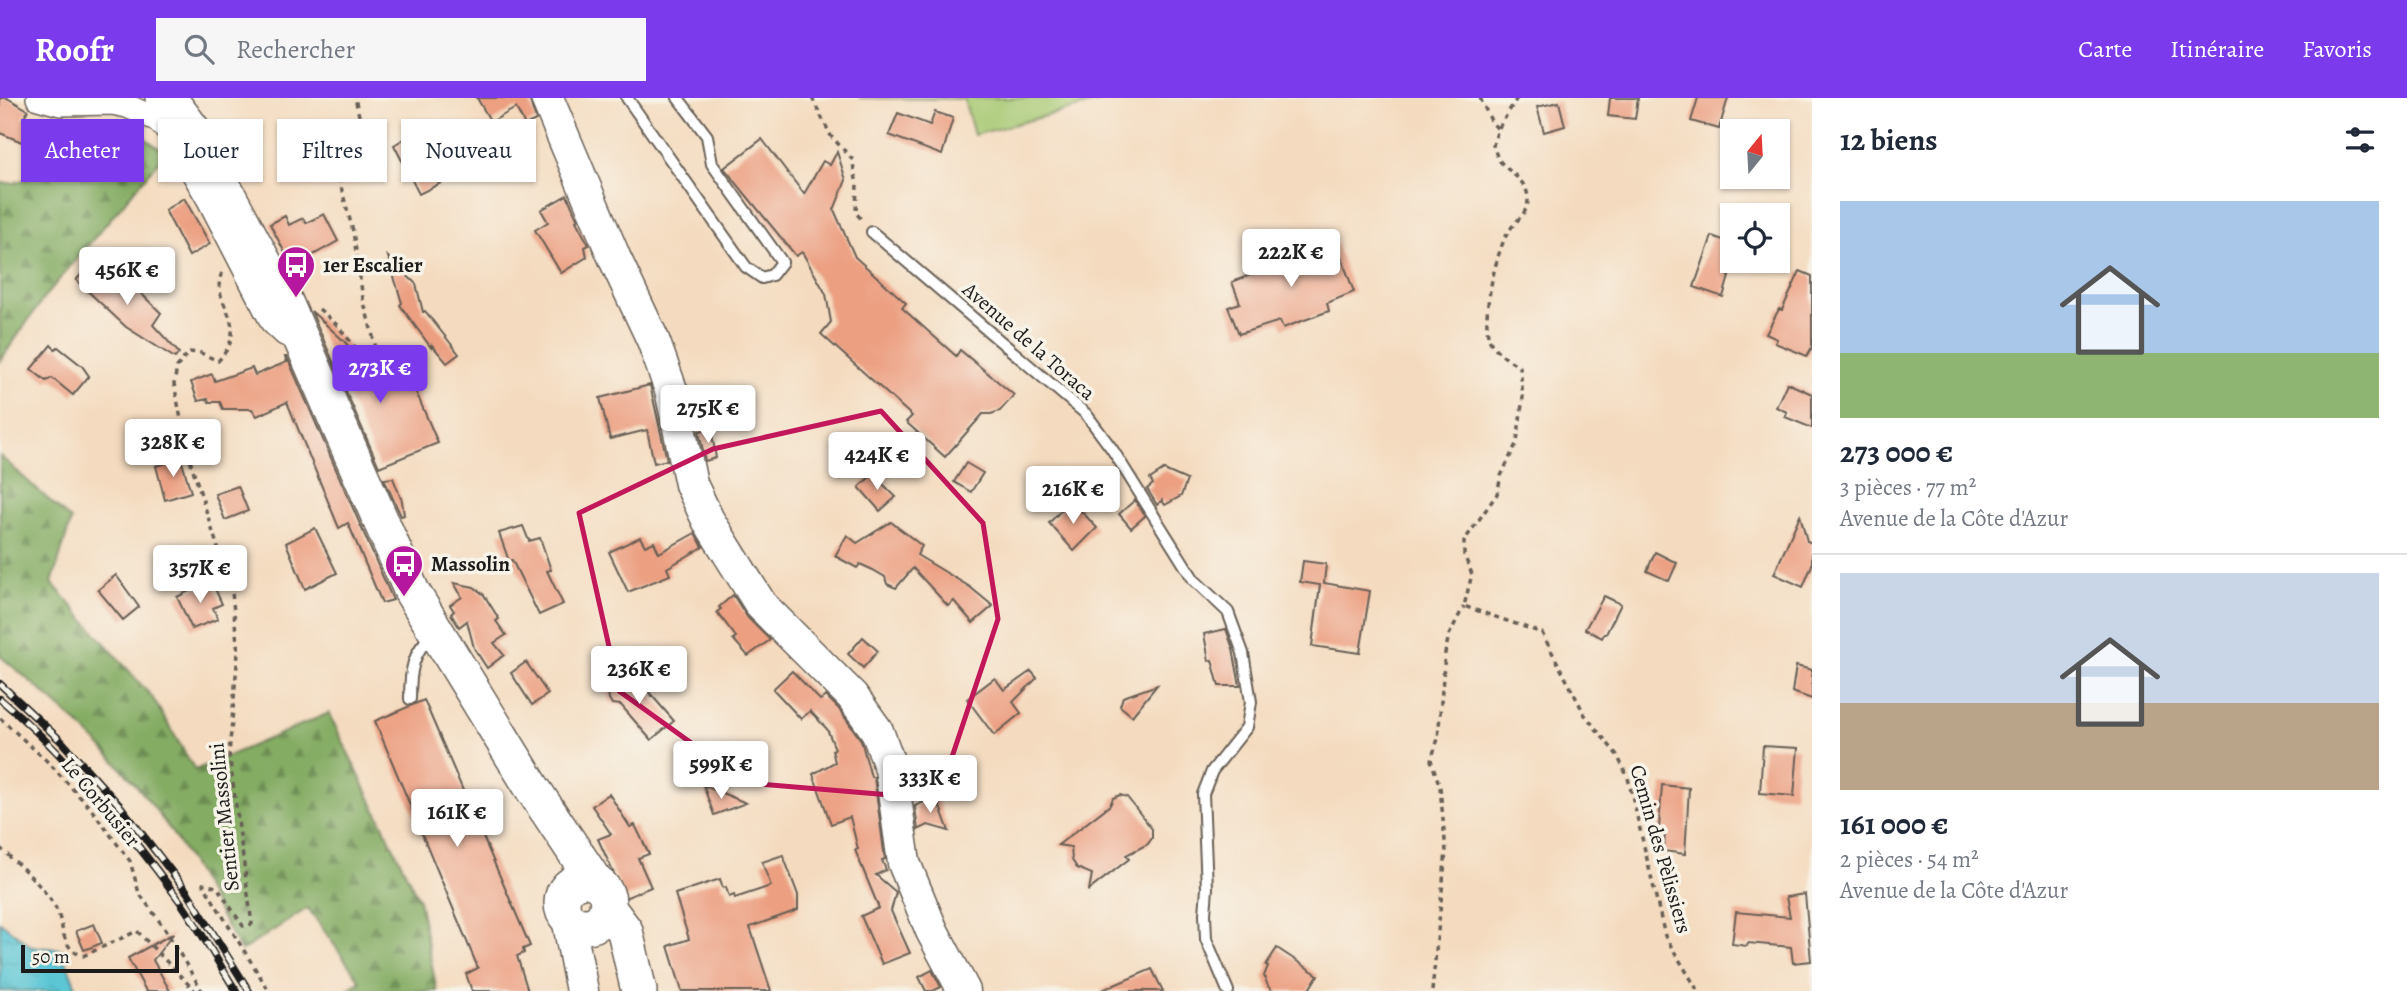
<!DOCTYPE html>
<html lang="fr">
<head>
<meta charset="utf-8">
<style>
  :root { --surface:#fff; --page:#f6f6f7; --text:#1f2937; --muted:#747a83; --line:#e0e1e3; --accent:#7c3aed }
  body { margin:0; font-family:Alegreya,serif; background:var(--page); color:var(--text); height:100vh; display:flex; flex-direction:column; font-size:26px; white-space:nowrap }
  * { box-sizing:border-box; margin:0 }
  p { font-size:23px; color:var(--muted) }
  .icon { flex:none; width:38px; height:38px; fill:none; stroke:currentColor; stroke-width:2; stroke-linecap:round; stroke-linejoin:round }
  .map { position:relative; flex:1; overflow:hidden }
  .details { display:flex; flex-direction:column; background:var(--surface); width:595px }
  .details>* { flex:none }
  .top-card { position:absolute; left:21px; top:21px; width:665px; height:63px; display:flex; gap:14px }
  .needle { width:46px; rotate:18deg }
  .controls { position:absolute; left:1720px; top:21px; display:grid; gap:14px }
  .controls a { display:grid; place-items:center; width:70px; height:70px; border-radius:0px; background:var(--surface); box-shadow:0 2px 5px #0004; font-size:35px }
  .scale { position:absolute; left:21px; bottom:18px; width:158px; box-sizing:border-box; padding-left:7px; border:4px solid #1c1c1c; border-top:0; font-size:19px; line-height:24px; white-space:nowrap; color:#1c1c1c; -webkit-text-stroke:5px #f7f3e8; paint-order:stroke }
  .price { position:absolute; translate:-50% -60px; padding:0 16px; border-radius:7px; background:#fff; color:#222; font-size:23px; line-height:46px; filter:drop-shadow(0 2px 4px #0008) }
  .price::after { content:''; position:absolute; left:50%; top:42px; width:21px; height:16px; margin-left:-10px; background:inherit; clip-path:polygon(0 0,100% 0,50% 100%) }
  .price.active { background:var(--accent); color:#fff }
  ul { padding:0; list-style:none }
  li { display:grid; align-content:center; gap:14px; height:371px; padding:0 28px }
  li+li { border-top:2px solid var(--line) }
  li span { display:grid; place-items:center; height:217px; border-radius:0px; color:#555 }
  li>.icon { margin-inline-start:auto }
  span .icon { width:126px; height:126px; fill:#fffc; stroke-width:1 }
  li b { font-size:30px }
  h2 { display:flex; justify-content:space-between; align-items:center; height:84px; padding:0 28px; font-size:30px }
  .chip { padding:0 24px; border-radius:0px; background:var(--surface); box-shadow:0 2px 5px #0004; font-size:24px; line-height:63px }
  .chip.active { background:var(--accent); color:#fff }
  header { display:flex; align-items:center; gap:42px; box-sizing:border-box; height:98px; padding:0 35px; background:var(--accent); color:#fff }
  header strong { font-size:33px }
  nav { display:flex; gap:38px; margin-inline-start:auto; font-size:24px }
  .search { width:490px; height:63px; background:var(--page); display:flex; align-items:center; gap:18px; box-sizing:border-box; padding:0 24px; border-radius:0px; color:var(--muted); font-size:26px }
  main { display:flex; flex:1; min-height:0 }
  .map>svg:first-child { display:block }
</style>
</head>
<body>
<header>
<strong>Roofr</strong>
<div class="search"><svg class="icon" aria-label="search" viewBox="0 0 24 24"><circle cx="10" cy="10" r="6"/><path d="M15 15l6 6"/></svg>Rechercher</div>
<nav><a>Carte</a><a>Itinéraire</a><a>Favoris</a></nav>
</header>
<main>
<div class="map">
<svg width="1812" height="893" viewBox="0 0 1812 893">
  <defs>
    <pattern id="forest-firs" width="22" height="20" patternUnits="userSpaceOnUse" patternTransform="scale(1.75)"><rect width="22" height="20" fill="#84ac63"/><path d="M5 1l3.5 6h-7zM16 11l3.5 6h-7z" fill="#6b8b51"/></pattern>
    <pattern id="water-ripples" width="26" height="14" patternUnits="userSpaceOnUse" patternTransform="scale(1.75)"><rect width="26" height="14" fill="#5bc6d5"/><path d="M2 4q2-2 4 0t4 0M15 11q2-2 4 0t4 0" fill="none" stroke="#4faab6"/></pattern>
  </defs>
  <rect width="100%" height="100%" fill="#f7f3e8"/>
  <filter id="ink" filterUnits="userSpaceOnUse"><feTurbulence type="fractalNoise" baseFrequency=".0143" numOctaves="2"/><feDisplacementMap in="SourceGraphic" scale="14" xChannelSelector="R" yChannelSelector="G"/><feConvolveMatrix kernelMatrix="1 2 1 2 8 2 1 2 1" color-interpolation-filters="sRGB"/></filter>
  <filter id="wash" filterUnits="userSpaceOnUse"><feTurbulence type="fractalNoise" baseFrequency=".00686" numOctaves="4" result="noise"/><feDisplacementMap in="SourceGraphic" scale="28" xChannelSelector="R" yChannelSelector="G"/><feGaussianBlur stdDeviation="1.57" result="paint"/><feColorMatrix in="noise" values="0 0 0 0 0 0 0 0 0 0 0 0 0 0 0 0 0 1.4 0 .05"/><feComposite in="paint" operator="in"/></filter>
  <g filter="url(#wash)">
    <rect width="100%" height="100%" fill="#f4dbbf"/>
    <!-- grass -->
    <path fill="#a6c871" stroke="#617246" stroke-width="2" d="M 859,0 L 1113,0 L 974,37 L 964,1 Z"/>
    <!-- forest -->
    <g fill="url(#forest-firs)" stroke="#506440" stroke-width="2">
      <path d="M 118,21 L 166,55 L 46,197 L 0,263 L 0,85 L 14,85 L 52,72 L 90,22 Z"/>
      <path d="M 0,358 L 71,422 L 52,485 L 152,599 L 195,672 L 329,615 L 419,802 L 437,893 L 345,893 L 360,883 L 308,810 L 241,853 C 217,812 195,768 168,729 C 123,663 61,608 0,558 Z"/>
    </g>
    <!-- water -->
    <path fill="url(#water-ripples)" stroke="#3c7178" stroke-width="2" d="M 0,824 L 32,849 L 61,851 L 76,889 L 68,893 L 0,893 Z"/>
    <g id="blocks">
      <!-- building -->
      <g fill="#ec9f81">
        <path d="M 0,0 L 7,0 L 28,12 L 23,21 L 37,27 L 35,31 L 39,33 L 66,62 L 0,35 Z"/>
        <path d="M 477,0 L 529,0 L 536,22 L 525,27 L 516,10 L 491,24 Z"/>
        <path d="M 1610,0 L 1638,0 L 1635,21 L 1608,18 Z"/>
        <path d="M 1698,0 L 1728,0 L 1719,31 L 1691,23 Z"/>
        <path d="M 1559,4 L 1565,28 L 1544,34 L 1537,9 Z"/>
        <path d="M 935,14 L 953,20 L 942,57 L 889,37 L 898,15 L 930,27 Z"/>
        <path d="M 301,23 L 326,70 L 311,79 L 285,30 Z"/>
        <path d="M 407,39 L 420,43 L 441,85 L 419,96 L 394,47 Z"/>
        <path d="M 762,41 L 804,96 L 823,63 L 830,67 L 837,54 L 846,82 L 834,112 L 855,159 L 906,205 L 902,210 L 956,258 L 960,252 L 1014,297 L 1000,313 L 991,316 L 983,316 L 945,359 L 906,324 L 912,318 L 821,236 L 831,224 L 826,196 L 802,154 L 796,158 L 724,70 Z"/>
        <path d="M 567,97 L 578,122 L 576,123 L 589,147 L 585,149 L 587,159 L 561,175 L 535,132 L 548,124 L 541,112 Z"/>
        <path d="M 184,100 L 210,146 L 189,158 L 165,112 Z"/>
        <path d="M 324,116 L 338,143 L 297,166 L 290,155 L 286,157 L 270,126 L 285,118 L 289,127 L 303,120 L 306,125 Z"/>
        <path d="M 1712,138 L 1729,144 L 1727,149 L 1732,151 L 1732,168 L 1723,199 L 1694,189 Z"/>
        <path d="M 1336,145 L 1354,194 L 1327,205 L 1329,213 L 1283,230 L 1280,223 L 1239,236 L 1228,209 L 1240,205 L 1232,184 L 1271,169 L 1267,157 L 1290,148 L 1295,160 Z"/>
        <path d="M 388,159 L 416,186 L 423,214 L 425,213 L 459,256 L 447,265 L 431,246 L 432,251 L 400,207 L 402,205 Z"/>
        <path d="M 92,166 L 115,188 L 124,179 L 161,215 L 153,227 L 179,255 L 175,260 L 126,229 L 76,182 Z"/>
        <path d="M 1800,173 L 1812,178 L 1812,249 L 1807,258 L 1775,245 L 1777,241 L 1766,236 L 1779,211 L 1782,212 Z"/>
        <path d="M 311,213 L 344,243 L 362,264 L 367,262 L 369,271 L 386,291 L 410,280 L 438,345 L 379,369 Z"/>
        <path d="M 51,247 L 55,251 L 58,249 L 82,268 L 89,278 L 73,297 L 52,280 L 46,283 L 31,271 Z"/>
        <path d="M 285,259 L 287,259 L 393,502 L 382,505 L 348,425 L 339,430 L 287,304 L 257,318 L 252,311 L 223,311 L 220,304 L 209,304 L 208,301 L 198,303 L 191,284 L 212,276 L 215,283 L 252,270 L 255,277 L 287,264 Z"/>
        <path d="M 1787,285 L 1812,296 L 1812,330 L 1785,319 L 1787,314 L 1776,309 Z"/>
        <path d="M 650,287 L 667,362 L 654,365 L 647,332 L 610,341 L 600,300 Z"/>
        <path d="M 707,332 L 712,336 L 716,360 L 705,363 L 699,333 Z"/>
        <path d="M 181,361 L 191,394 L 165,402 L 156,368 Z"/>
        <path d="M 966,365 L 983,375 L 971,394 L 954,384 Z"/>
        <path d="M 1164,372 L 1187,382 L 1181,398 L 1165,407 L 1162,402 L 1157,407 L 1147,391 L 1153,386 L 1150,381 Z"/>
        <path d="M 873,376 L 896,399 L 880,413 L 859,389 Z"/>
        <path d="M 393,380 L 402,403 L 404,417 L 401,418 L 384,381 Z"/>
        <path d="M 238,388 L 248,413 L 225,422 L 215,396 Z"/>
        <path d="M 1071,402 L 1097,430 L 1074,453 L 1049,425 Z"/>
        <path d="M 1135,402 L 1145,418 L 1131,430 L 1119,416 Z"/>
        <path d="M 1800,417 L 1807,443 L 1812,445 L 1812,467 L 1803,489 L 1774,476 Z"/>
        <path d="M 891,424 L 922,448 L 917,457 L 970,489 L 993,508 L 973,525 L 954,503 L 948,508 L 913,470 L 896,490 L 887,486 L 885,479 L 873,472 L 860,466 L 857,470 L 835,458 L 847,437 L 857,445 Z"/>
        <path d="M 523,428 L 529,443 L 540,440 L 551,472 L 547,473 L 563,506 L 539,517 L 512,462 L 509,463 L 499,435 Z"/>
        <path d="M 315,430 L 337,475 L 305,491 L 286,445 Z"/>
        <path d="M 695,435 L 703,449 L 667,470 L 670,477 L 628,494 L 609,454 L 640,439 L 645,448 L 654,444 L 659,455 Z"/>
        <path d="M 1655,454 L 1677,465 L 1669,483 L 1647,473 Z"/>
        <path d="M 1303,463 L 1326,466 L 1324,485 L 1370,493 L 1360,555 L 1312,548 L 1320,487 L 1300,484 Z"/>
        <path d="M 116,477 L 139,509 L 123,522 L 98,492 Z"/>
        <path d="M 211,482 L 222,506 L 213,510 L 218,521 L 192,531 L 177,499 Z"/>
        <path d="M 454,485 L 474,489 L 484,497 L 499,521 L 496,523 L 506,537 L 494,545 L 504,557 L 487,570 L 474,550 L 467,523 L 459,529 L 451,516 L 454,513 L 450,507 L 462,499 Z"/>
        <path d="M 733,497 L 748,520 L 770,542 L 748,558 L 733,541 L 736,539 L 717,514 L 721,511 L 719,509 Z"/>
        <path d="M 1604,498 L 1621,506 L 1606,536 L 1604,536 L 1602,540 L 1585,531 Z"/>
        <path d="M 1226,531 L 1233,551 L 1240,588 L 1219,588 L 1212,562 L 1209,563 L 1204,536 Z"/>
        <path d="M 863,539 L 878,553 L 863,570 L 848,556 Z"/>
        <path d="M 526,564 L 548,596 L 532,607 L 511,575 Z"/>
        <path d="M 1796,568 L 1812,572 L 1812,601 L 1792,594 Z"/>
        <path d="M 792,573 L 820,602 L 826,598 L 838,610 L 861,642 L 871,679 L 874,679 L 885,761 L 882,762 L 886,772 L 876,777 L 896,794 L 891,813 L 910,855 L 882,866 L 861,818 L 879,810 L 855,752 L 858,751 L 850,719 L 831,726 L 813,676 L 835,664 L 832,652 L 835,651 L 827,631 L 810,613 L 801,621 L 773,591 Z"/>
        <path d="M 1031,573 L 1037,580 L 1013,604 L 1021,615 L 994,637 L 967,601 L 995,580 L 1004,592 Z"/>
        <path d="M 622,574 L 641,597 L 647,592 L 674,623 L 651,642 L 621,607 L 612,606 L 609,601 L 607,586 Z"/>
        <path d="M 1157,587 L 1132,618 L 1120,608 L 1123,599 Z"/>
        <path d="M 424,602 L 530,848 L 523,851 L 524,855 L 517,858 L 528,893 L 472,893 L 466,876 L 478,870 L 375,623 Z"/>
        <path d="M 1763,648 L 1798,650 L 1794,698 L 1760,695 Z"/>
        <path d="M 703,687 L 746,705 L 714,717 Z"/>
        <path d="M 1662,687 L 1689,690 L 1685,756 L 1664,753 L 1665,731 L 1659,731 Z"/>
        <path d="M 609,696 L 630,729 L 635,727 L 649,756 L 638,760 L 651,789 L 625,800 L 598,741 L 611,736 L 592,708 Z"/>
        <path d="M 1120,697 L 1127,699 L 1152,731 L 1152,740 L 1148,746 L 1126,757 L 1129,761 L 1089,792 L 1092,776 L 1077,770 L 1072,762 L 1071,749 L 1058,747 L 1110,707 L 1113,700 Z"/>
        <path d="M 936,698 L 949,733 L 928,727 L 918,732 L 915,708 Z"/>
        <path d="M 783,757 L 798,797 L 798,812 L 750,829 L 771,893 L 682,893 L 668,848 L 689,841 L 675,796 L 720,781 L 723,790 L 726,789 L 729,799 L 734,797 L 735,800 L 771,788 L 762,764 Z"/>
        <path d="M 1805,796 L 1811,863 L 1793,865 L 1791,849 L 1748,845 L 1747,848 L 1732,846 L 1736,814 L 1790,819 L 1786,799 Z"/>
        <path d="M 94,826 L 102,845 L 84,852 L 76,833 Z"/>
        <path d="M 174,835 L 153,862 L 170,893 L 146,893 L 128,860 Z"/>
        <path d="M 1277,850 L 1318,877 L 1308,893 L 1272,893 L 1268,888 L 1264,878 L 1268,868 L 1266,867 Z"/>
        <path d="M 1152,871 L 1163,893 L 1100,893 Z"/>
        <path d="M 932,872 L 941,889 L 933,893 L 926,893 L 919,879 Z"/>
      </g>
    </g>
  </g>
  <g filter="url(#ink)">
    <use href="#blocks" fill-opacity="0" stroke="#685f55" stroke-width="2"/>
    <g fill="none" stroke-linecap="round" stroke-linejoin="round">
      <defs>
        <g id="service">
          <path d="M 627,0 L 746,169 L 762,180 L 772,177 L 782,164 L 712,66 L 707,38 L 678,0"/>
          <path d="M 872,134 L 1086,316 L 1112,351 L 1194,482 L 1228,514 L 1243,555 L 1251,604 L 1247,629 L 1212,673 L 1203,696 L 1207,790 L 1205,816 L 1206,841 L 1228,893"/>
          <path d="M 410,601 C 410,575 412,552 434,536"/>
        </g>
        <path id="minor" d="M 38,0 L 60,6 L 112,5 L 127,8 L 156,21 L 168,32 L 209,102 L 272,224 L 285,236 L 302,243"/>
        <g id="secondary">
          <path d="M 547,0 L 615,161 L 653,242 L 671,292 L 691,386 L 708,422 L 761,507 L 852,598 L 877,633 L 891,671 L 904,765 L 932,833 L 964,893"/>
          <path d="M 568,820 L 582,893"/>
        </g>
        <g id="primary">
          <path d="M 163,0 L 176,10 L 194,34 L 284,202 L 412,494 L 531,688 L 595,784"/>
          <circle cx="585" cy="805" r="23"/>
          <path d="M 607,809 L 625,833 L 639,893"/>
        </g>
      </defs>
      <!-- service casing -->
      <use href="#service" stroke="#685f55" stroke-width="14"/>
      <!-- minor casing -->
      <use href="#minor" stroke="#685f55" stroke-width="26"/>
      <!-- secondary casing -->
      <use href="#secondary" stroke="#685f55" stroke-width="35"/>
      <!-- primary casing -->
      <use href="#primary" stroke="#685f55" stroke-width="38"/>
      <!-- path -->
      <g stroke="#685f55" stroke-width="3.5" stroke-dasharray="5 5" stroke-linecap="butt">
        <path d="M 812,0 L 831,38 L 852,61 L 857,86 L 856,115 L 862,122"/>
        <path d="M 1480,0 L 1492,25 L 1498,31"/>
        <path d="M 1517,0 L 1498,31 L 1493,47 C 1495,52 1496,57 1499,62 C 1508,74 1527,82 1528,100 C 1529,116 1514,123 1507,136 C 1496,155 1479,226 1491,245 C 1498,256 1509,262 1520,269 L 1523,299 L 1517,344 L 1501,378 L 1497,396 L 1464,443 L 1464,457 L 1472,476 L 1464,508 L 1542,535 L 1585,617 L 1617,657 L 1628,680 L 1665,838 L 1698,893"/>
        <path d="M 222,175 C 208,204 254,225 218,263 L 201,255 L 189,254 L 177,269 L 174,286 L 188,356 L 232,494 L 238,555 L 229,656 L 252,826 L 243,828 L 217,789 L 203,786 L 269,893"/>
        <path d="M 319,211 L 336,226 L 360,255 L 373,257 L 375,246 L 363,201 L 353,133 L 341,89 L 332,40 L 356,38 L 360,22 L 355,0"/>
        <path d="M 0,620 L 49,665 L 91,711 L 130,763 L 139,795 L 165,831 L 202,893"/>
        <path d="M 0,750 C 19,767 40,785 54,807 C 66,826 58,849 83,858 L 137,833 L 195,893"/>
        <path d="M 1432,893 L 1446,753 L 1440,689 L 1431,662 L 1438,641 L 1445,555 L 1449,537 L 1464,508"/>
      </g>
      <!-- service -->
      <use href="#service" stroke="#fff" stroke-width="10"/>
      <!-- minor -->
      <use href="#minor" stroke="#fff" stroke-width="23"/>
      <!-- secondary -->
      <use href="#secondary" stroke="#fff" stroke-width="32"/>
      <!-- primary -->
      <use href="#primary" stroke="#fff" stroke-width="35"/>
      <defs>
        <g id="rail">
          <path d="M 0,586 L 61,643 L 120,708 L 188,795 L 249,893"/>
          <path d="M 0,601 C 68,658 126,730 179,802 C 200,831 217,863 236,893"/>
        </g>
      </defs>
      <!-- rail casing -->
      <use href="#rail" stroke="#1c1c1c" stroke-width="8"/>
      <!-- rail -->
      <use href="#rail" stroke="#f7f3e8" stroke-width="5" stroke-dasharray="16" stroke-linecap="butt"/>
    </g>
  </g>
  <!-- marked area -->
  <path fill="none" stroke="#c2185b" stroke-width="5" stroke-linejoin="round" d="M 881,313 L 983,425 L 998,521 L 938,701 L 747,685 L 619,593 L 579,415 L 713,351 Z"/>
  <!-- icons -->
  <defs>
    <symbol id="bus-pin" viewBox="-11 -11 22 30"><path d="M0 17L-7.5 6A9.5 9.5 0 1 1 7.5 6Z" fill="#b5179e" stroke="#f7f3e8"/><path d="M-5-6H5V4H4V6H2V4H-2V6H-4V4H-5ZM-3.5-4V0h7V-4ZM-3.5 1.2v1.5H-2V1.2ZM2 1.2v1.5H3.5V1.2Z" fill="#fff"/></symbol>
  </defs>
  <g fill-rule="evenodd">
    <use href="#bus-pin" x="274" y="145" width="44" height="60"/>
    <use href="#bus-pin" x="382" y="444" width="44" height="60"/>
  </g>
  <g text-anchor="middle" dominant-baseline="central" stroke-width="7" stroke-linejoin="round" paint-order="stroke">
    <!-- poi labels -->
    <g font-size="21" font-weight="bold" fill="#1c1c1c" stroke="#f7f3e8" text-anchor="start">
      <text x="323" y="167">1er Escalier</text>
      <text x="431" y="466">Massolin</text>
    </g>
    <!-- street labels -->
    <g font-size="21" fill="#1c1c1c" stroke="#f7f3e8">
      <text transform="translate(1029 243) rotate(41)">Avenue de la Toraca</text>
      <text transform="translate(101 704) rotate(50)">Le Corbusier</text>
      <text transform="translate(224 719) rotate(-96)">Sentier Massolini</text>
      <text transform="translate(1661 751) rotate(74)">Cemin des Pèlissiers</text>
    </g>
  </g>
</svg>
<div class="controls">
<a><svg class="needle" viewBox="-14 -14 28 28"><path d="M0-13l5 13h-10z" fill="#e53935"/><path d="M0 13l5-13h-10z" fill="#747a83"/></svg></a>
<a><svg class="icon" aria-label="locate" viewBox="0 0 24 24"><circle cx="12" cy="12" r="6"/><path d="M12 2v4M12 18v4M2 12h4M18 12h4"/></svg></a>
</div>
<div class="scale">50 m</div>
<b class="price" style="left:1291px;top:191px">222K €</b>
<b class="price" style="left:127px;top:209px">456K €</b>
<b class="price active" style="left:380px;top:307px">273K €</b>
<b class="price" style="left:708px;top:347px">275K €</b>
<b class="price" style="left:173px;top:381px">328K €</b>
<b class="price" style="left:877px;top:394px">424K €</b>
<b class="price" style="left:1073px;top:428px">216K €</b>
<b class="price" style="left:200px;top:507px">357K €</b>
<b class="price" style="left:639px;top:608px">236K €</b>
<b class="price" style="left:721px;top:703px">599K €</b>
<b class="price" style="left:930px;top:717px">333K €</b>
<b class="price" style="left:457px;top:751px">161K €</b>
<div class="top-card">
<a class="chip active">Acheter</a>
<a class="chip">Louer</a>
<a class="chip">Filtres</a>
<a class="chip">Nouveau</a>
</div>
</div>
<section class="details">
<h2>12 biens<svg class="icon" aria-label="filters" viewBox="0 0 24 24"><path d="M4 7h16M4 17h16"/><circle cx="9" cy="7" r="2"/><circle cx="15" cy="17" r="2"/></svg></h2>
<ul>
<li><span style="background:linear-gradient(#a9c7e8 70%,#8fb573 0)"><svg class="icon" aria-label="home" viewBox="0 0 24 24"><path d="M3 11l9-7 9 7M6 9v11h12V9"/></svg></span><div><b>273 000 €</b><p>3 pièces · 77 m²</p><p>Avenue de la Côte d'Azur</p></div></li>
<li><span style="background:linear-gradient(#c9d6e8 60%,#b9a48a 0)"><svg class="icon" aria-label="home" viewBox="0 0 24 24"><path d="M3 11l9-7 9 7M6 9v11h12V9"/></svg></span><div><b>161 000 €</b><p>2 pièces · 54 m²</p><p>Avenue de la Côte d'Azur</p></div></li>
</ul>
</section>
</main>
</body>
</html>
